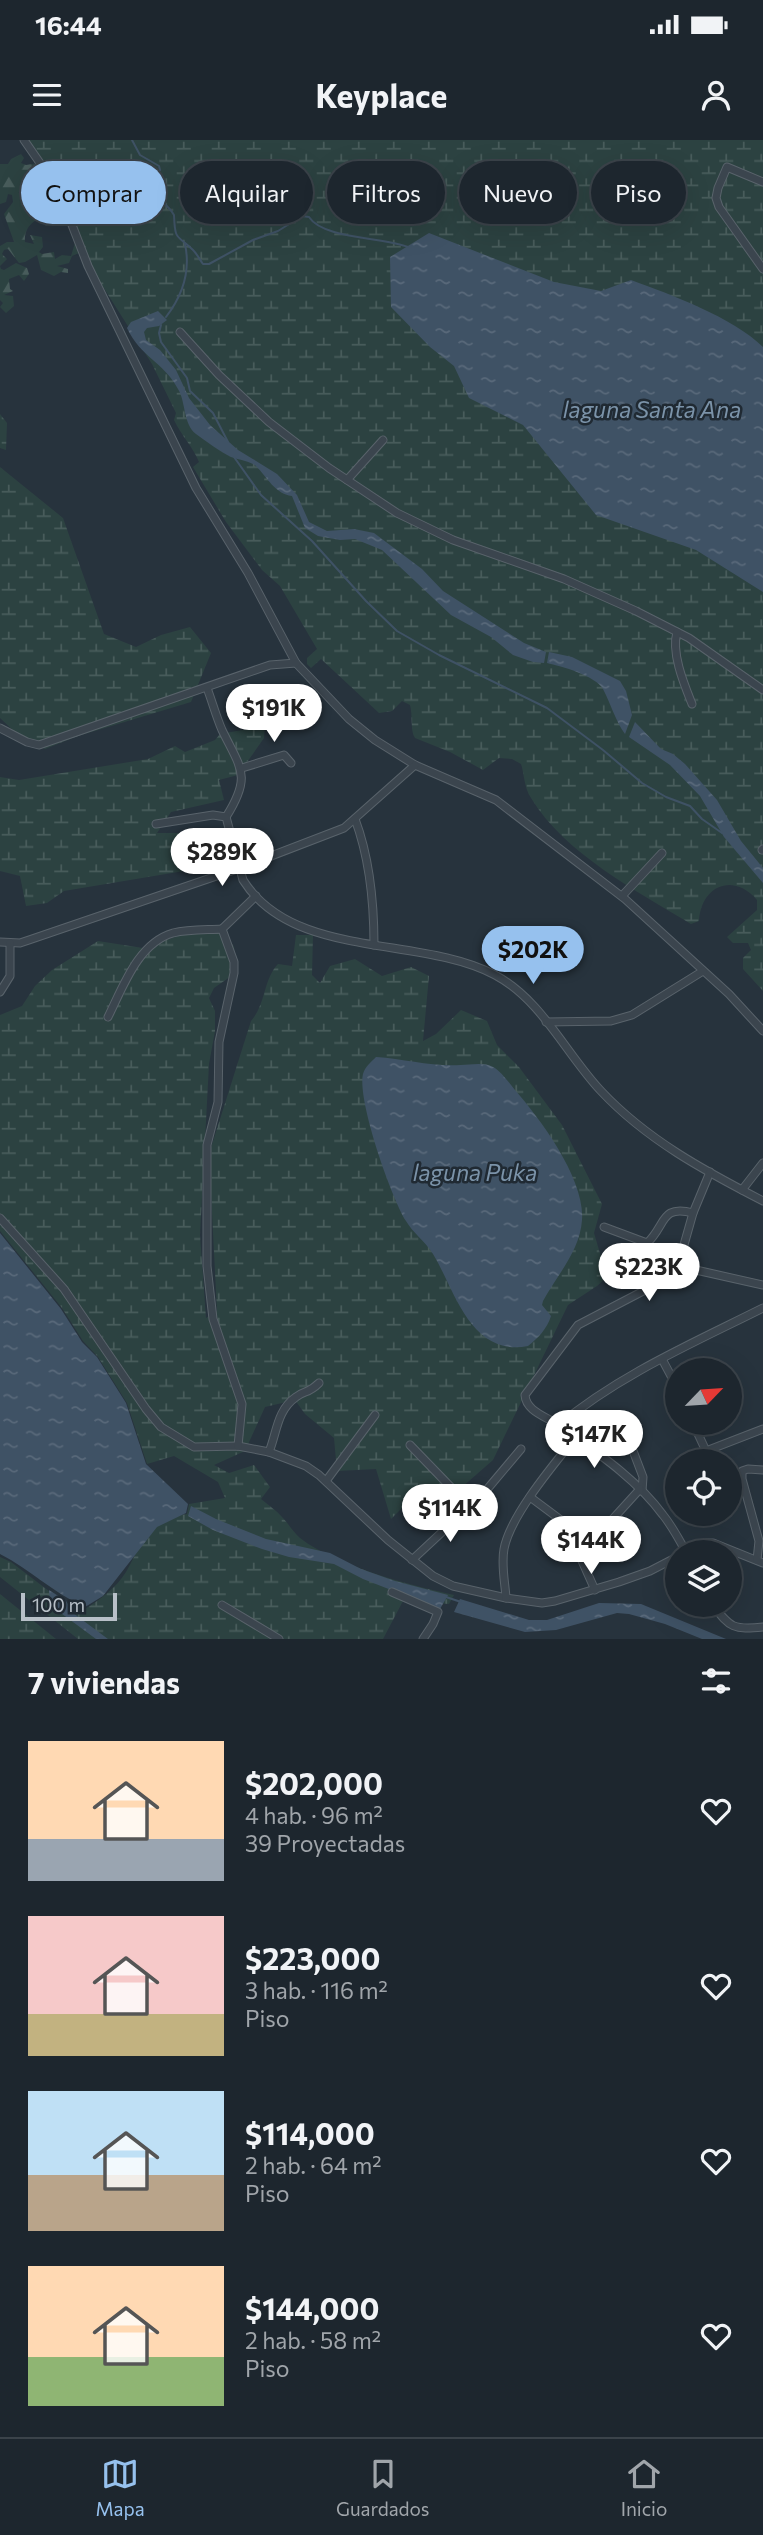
<!DOCTYPE html>
<html lang="es">
<head>
<meta charset="utf-8">
<style>
  :root { --surface:#1d262e; --page:#2a323a; --text:#f1f3f6; --muted:#a0a5aa; --line:#3b434a; --accent:#96c1ee }
  body { margin:0; font-family:Commissioner,sans-serif; background:var(--page); color:var(--text); height:100vh; display:flex; flex-direction:column; font-size:26px; white-space:nowrap }
  * { box-sizing:border-box; margin:0 }
  p { font-size:23px; color:var(--muted) }
  .icon { flex:none; width:38px; height:38px; fill:none; stroke:currentColor; stroke-width:2; stroke-linecap:round; stroke-linejoin:round }
  .map { position:relative; height:1499px; overflow:hidden }
  .sheet { display:flex; flex-direction:column; background:var(--surface); flex:1 }
  .sheet>* { flex:none }
  .top-card { position:absolute; left:21px; top:21px; width:721px; height:63px; display:flex; gap:14px }
  .needle { width:46px; rotate:65deg }
  .tools { position:absolute; left:665px; top:1218px; display:grid; gap:14px }
  .tools a { display:grid; place-items:center; width:77px; height:77px; border-radius:50%; background:var(--surface); box-shadow:0 7px 28px #0002,0 0 0 2px var(--line); font-size:35px }
  .scale { position:absolute; left:21px; bottom:18px; width:96px; box-sizing:border-box; padding-left:7px; border:4px solid #b8c0c8; border-top:0; font-size:19px; line-height:24px; white-space:nowrap; color:#b8c0c8; -webkit-text-stroke:5px #202a33; paint-order:stroke }
  .price { position:absolute; translate:-50% -60px; padding:0 16px; border-radius:24px; background:#fff; color:#222; font-size:23px; line-height:46px; filter:drop-shadow(0 2px 4px #0008) }
  .price::after { content:''; position:absolute; left:50%; top:42px; width:21px; height:16px; margin-left:-10px; background:inherit; clip-path:polygon(0 0,100% 0,50% 100%) }
  .price.selected { background:var(--accent); color:#111 }
  ul { padding:0; list-style:none }
  li { display:flex; align-items:center; gap:21px; height:175px; padding:0 28px }
  li span { display:grid; place-items:center; flex:none; width:196px; height:140px; border-radius:0px; color:#555 }
  li>.icon { margin-inline-start:auto }
  span .icon { width:84px; height:84px; fill:#fffc; stroke-width:1 }
  li b { font-size:30px }
  h2 { display:flex; justify-content:space-between; align-items:center; height:84px; padding:0 28px; font-size:30px }
  .tag { padding:0 24px; border-radius:32px; background:var(--surface); box-shadow:0 7px 28px #0002,0 0 0 2px var(--line); font-size:24px; line-height:63px }
  .tag.selected { background:var(--accent); color:#111 }
  .status { display:flex; justify-content:space-between; align-items:center; height:49px; padding:0 35px; background:var(--surface); direction:ltr }
  .status svg { height:19px; fill:currentColor }
  header { display:flex; justify-content:space-between; align-items:center; height:91px; padding:0 28px; background:var(--surface); font-size:32px; font-weight:700 }
  .tabs { display:flex; justify-content:space-around; align-items:center; height:98px; border-top:2px solid var(--line); background:var(--surface); font-size:19px; color:var(--muted) }
  .tabs a { display:grid; justify-items:center; gap:4px }
  .tabs .selected { color:var(--accent) }
  .map>svg:first-child { display:block }
</style>
</head>
<body>
<div class="status"><b>16:44</b><svg viewBox="0 0 49 12"><path d="M0 12V9h3v3zM5 12V6h3v6zM10 12V3h3v9zM15 12V0h3v12zM26 1h20v11H26zM47 4h2v5h-2z"/></svg></div>
<header><svg class="icon" aria-label="menu" viewBox="0 0 24 24"><path d="M4 6h16M4 12h16M4 18h16"/></svg>Keyplace<svg class="icon" aria-label="person" viewBox="0 0 24 24"><circle cx="12" cy="8" r="4"/><path d="M4 21q1-7 8-7t8 7"/></svg></header>
<div class="map">
<svg width="763" height="1499" viewBox="0 0 763 1499">
  <defs>
    <pattern id="forest-firs" width="22" height="20" patternUnits="userSpaceOnUse" patternTransform="scale(1.75)"><rect width="22" height="20" fill="#2c4241"/><path d="M5 1l3.5 6h-7zM16 11l3.5 6h-7z" fill="#485c5b"/></pattern>
    <pattern id="wetland-marsh" width="20" height="14" patternUnits="userSpaceOnUse" patternTransform="scale(1.75)"><rect width="20" height="14" fill="#2c4241"/><path d="M1 5h8M5 5V1M11 12h8M15 12V8" fill="none" stroke="#485c5b"/></pattern>
    <pattern id="water-ripples" width="26" height="14" patternUnits="userSpaceOnUse" patternTransform="scale(1.75)"><rect width="26" height="14" fill="#3f5265"/><path d="M2 4q2-2 4 0t4 0M15 11q2-2 4 0t4 0" fill="none" stroke="#59697a"/></pattern>
  </defs>
  <rect width="100%" height="100%" fill="#27333d"/>
  <!-- forest -->
  <path fill="url(#forest-firs)" d="M 21,14 L 24,18 L 21,23 L 26,25 L 38,23 L 57,48 L 46,50 L 42,43 L 48,46 L 51,44 L 43,40 L 37,45 L 32,43 L 32,49 L 27,54 L 18,52 L 23,56 L 31,55 L 34,59 L 32,62 L 24,60 L 22,62 L 25,70 L 39,67 L 42,69 L 41,75 L 52,80 L 54,84 L 46,86 L 38,79 C 29,84 24,91 25,102 L 34,104 L 30,95 L 42,97 L 43,107 L 39,112 L 42,114 L 54,112 L 55,119 L 62,115 L 71,116 L 75,103 L 81,107 L 79,113 L 72,116 L 69,123 L 57,126 L 68,129 L 68,133 L 61,132 L 54,136 L 41,130 L 37,115 L 25,122 L 19,123 L 8,109 L 4,110 L 2,114 L 7,119 L 0,126 L 1,129 L 4,130 L 16,123 L 27,128 L 29,134 L 24,141 L 19,135 L 9,139 L 10,149 L 13,151 L 4,155 L 13,156 L 14,166 L 6,173 L 0,167 L 3,163 L 0,160 L 0,106 L 7,102 L 14,102 L 4,74 L 13,62 L 12,55 L 8,54 L 6,62 L 0,64 L 0,24 L 8,24 L 11,19 Z"/>
  <!-- wetland -->
  <g fill="url(#wetland-marsh)">
    <path d="M 25,0 L 763,0 L 763,851 L 743,829 L 743,818 L 751,810 L 748,803 L 733,803 L 727,797 L 757,770 L 757,760 C 733,732 701,746 699,781 L 691,784 C 637,751 565,714 531,658 C 524,648 524,632 521,624 L 512,619 L 499,618 L 483,630 L 450,612 L 415,598 C 410,591 413,576 410,565 L 402,561 L 392,571 L 379,573 L 321,519 L 311,528 L 307,524 L 307,518 L 317,509 L 280,446 L 262,430 L 226,382 L 193,327 L 199,322 C 193,307 181,295 174,280 L 176,273 L 152,224 L 86,120 L 64,54 Z"/>
    <path d="M 0,274 L 7,283 L 6,310 L 0,308 Z"/>
    <path d="M 0,327 L 63,378 L 104,494 L 136,507 L 161,495 L 190,487 L 211,513 L 191,562 L 78,596 L 45,609 L 18,595 L 0,578 Z"/>
    <path d="M 265,586 L 264,598 L 238,635 L 219,640 L 224,660 L 171,672 L 157,693 L 226,693 L 232,711 L 228,724 L 223,719 L 202,728 L 64,751 L 47,763 L 26,766 L 20,736 L 0,731 L 0,637 L 19,640 L 148,619 L 175,606 L 185,612 L 215,600 L 220,594 Z"/>
    <path d="M 196,790 L 225,793 L 234,807 L 237,832 L 214,848 L 209,858 L 215,871 L 215,891 L 209,924 L 200,1095 L 206,1178 L 217,1171 L 209,1014 L 251,881 C 266,864 263,840 278,824 L 292,826 L 296,795 L 313,795 L 312,835 L 320,843 L 330,826 L 355,819 L 382,836 L 411,827 L 429,836 L 423,901 L 436,894 L 461,870 L 487,881 L 497,905 L 519,927 L 562,985 L 602,1064 L 594,1093 L 607,1137 L 597,1146 L 568,1165 L 493,1320 L 461,1348 L 418,1352 L 391,1379 L 376,1329 L 337,1331 L 334,1298 L 305,1274 L 295,1260 L 265,1267 L 245,1311 L 214,1325 L 229,1333 L 254,1325 L 270,1347 L 261,1359 C 268,1365 276,1370 282,1377 C 288,1383 293,1392 300,1398 C 336,1426 409,1445 454,1455 L 449,1464 L 403,1461 L 383,1499 L 78,1499 L 0,1437 L 0,1417 L 11,1422 L 62,1461 L 85,1469 C 101,1459 116,1448 126,1432 C 145,1399 144,1380 187,1374 L 189,1364 L 225,1358 L 218,1342 L 174,1316 L 147,1324 L 127,1263 L 98,1217 L 83,1201 L 62,1168 L 0,1091 L 0,875 L 22,866 L 35,846 L 52,830 L 98,801 L 143,808 Z"/>
    <path d="M 0,1454 L 56,1499 L 0,1499 Z"/>
  </g>
  <!-- water -->
  <g fill="url(#water-ripples)">
    <path d="M 429,93 L 554,142 L 601,151 L 631,140 C 672,155 732,177 763,207 L 763,452 L 696,410 L 596,375 L 523,285 L 469,258 L 454,226 L 430,207 L 391,167 L 390,117 Z"/>
    <path d="M 158,171 L 167,180 L 159,186 L 147,188 L 144,192 L 146,200 L 160,210 L 176,230 L 189,258 L 210,285 L 238,310 L 277,334 L 297,355 L 309,382 L 327,391 L 354,389 L 374,393 L 422,429 L 443,451 L 524,503 L 546,512 L 544,523 L 533,522 L 513,515 L 491,497 L 451,475 L 382,410 L 355,399 L 340,400 L 318,396 L 305,388 L 292,356 C 275,354 267,337 256,326 C 250,321 239,320 231,317 C 222,313 204,300 196,294 C 183,284 186,262 178,249 C 163,221 141,218 127,188 L 131,182 Z"/>
    <path d="M 549,512 L 572,517 L 620,541 L 626,551 L 632,575 L 625,594 C 615,580 611,564 603,549 C 596,536 561,526 547,523 Z"/>
    <path d="M 635,582 L 661,609 L 673,614 L 685,624 L 717,660 L 741,701 L 763,728 L 763,743 L 724,697 L 700,656 L 670,625 L 629,597 Z"/>
    <path d="M 376,917 C 405,919 433,927 461,925 C 470,925 484,922 493,927 C 501,931 509,943 515,950 C 541,980 585,1039 582,1080 C 580,1111 557,1135 543,1161 L 542,1165 L 551,1176 C 547,1189 538,1198 528,1206 C 470,1217 455,1150 433,1114 C 425,1101 413,1093 406,1081 C 391,1057 357,960 363,934 C 365,927 371,922 376,917 Z"/>
    <path d="M 0,1093 L 61,1169 L 82,1202 L 97,1217 L 126,1263 L 146,1324 L 188,1364 L 186,1373 L 157,1387 L 103,1456 L 85,1467 C 53,1453 30,1429 0,1414 Z"/>
    <path d="M 191,1366 L 216,1379 L 266,1399 L 330,1413 L 361,1429 L 395,1441 L 448,1455 L 440,1469 L 363,1439 L 334,1424 L 289,1417 L 262,1409 L 213,1390 L 188,1376 Z"/>
    <path d="M 49,1450 L 66,1461 L 73,1473 L 108,1499 L 96,1499 L 50,1465 Z"/>
    <path d="M 460,1459 L 529,1480 L 547,1480 L 599,1463 L 641,1464 L 726,1499 L 702,1499 L 665,1484 L 629,1474 L 617,1473 L 556,1490 L 525,1492 L 454,1472 Z"/>
  </g>
  <g fill="none" stroke-linecap="round" stroke-linejoin="round">
    <!-- stream -->
    <g stroke="#3f5265" stroke-width="2">
      <path d="M 132,0 L 140,15 L 159,26 L 160,30 C 138,54 163,56 174,75 C 175,102 177,94 193,110 C 197,114 200,120 203,124 L 209,124 L 253,100 L 278,91 L 302,76 L 309,77 C 323,99 383,97 408,107"/>
      <path d="M 166,177 C 183,155 191,132 185,104"/>
      <path d="M 161,185 L 159,193 L 161,202 L 187,238 L 190,251 L 213,273 L 228,302"/>
      <path d="M 234,317 L 261,355 L 312,401 L 366,461 L 397,491 L 439,515 L 547,568 L 603,610 L 642,643 L 666,657 L 690,666 L 702,679 L 722,693"/>
      <path d="M 446,1457 L 461,1462"/>
    </g>
    <defs>
      <g id="street">
        <path d="M 24,0 L 58,49 L 88,126 L 196,348 L 248,433 L 296,523 L 349,579 L 375,600 L 415,625 L 496,660 L 625,759 L 729,854 L 763,891"/>
        <path d="M 763,42 L 727,27 L 718,48 L 716,58 L 719,67 L 763,129"/>
        <path d="M 180,192 L 219,235 L 269,282 L 329,328 L 397,373 L 453,400 L 564,439 L 636,471 L 689,498 L 763,550"/>
        <path d="M 347,340 L 383,300"/>
        <path d="M 677,492 C 671,513 684,544 692,564"/>
        <path d="M 207,548 C 212,561 216,576 222,590 C 241,629 252,636 226,677"/>
        <path d="M 0,588 L 27,602 L 39,605 L 270,525 L 296,523"/>
        <path d="M 242,628 L 284,615 L 291,623"/>
        <path d="M 355,679 C 370,719 374,762 374,805"/>
        <path d="M 156,684 L 213,675 L 226,677 L 243,740 C 293,820 420,795 495,835 C 542,860 566,914 601,951 C 647,1000 705,1031 763,1061"/>
        <path d="M 762,710 L 763,709"/>
        <path d="M 622,756 L 662,713"/>
        <path d="M 0,802 L 20,803 L 29,800 L 240,728 L 344,688 L 415,625"/>
        <path d="M 0,852 L 10,836 L 10,803"/>
        <path d="M 108,877 C 123,847 138,803 173,793 C 189,789 206,790 222,789"/>
        <path d="M 546,882 L 611,881 L 632,875 L 703,831"/>
        <path d="M 742,1050 L 763,1023"/>
        <path d="M 0,1078 L 64,1149 L 146,1269 L 161,1287 L 194,1307 L 238,1306 L 269,1312"/>
        <path d="M 604,1087 L 647,1103 C 666,1086 660,1064 693,1073"/>
        <path d="M 678,1126 L 763,1145"/>
        <path d="M 662,1219 L 677,1247"/>
        <path d="M 319,1243 C 308,1254 305,1250 296,1257 C 277,1270 277,1292 269,1312 L 306,1326 L 319,1335 L 388,1400 L 433,1436 L 453,1446 L 506,1458 L 542,1463 L 555,1461 L 619,1442 L 650,1431 L 677,1417"/>
        <path d="M 693,1283 L 706,1311 L 763,1289"/>
        <path d="M 559,1285 C 619,1235 693,1203 763,1168"/>
        <path d="M 627,1295 L 643,1337 L 642,1351"/>
        <path d="M 410,1305 L 470,1367"/>
        <path d="M 238,1306 L 242,1264 L 213,1179 L 207,1126 L 207,1005 L 218,962 L 219,902 L 234,833 L 234,822 L 222,789 L 256,756"/>
        <path d="M 326,1341 L 375,1275"/>
        <path d="M 530,1357 L 565,1383 L 595,1450"/>
        <path d="M 685,1412 L 706,1403 L 713,1403 L 763,1423"/>
        <path d="M 686,1412 C 679,1399 672,1386 663,1375 C 637,1339 595,1311 560,1286 C 548,1277 526,1272 525,1255 L 578,1185 L 649,1148 L 678,1126 L 693,1073 L 710,1032"/>
        <path d="M 580,1415 L 640,1349"/>
        <path d="M 412,1420 L 484,1353 L 521,1309"/>
        <path d="M 757,1420 L 759,1401 L 742,1339 L 742,1331 L 748,1329 L 763,1330"/>
        <path d="M 392,1452 L 438,1472 L 433,1484 L 423,1499"/>
        <path d="M 506,1458 C 505,1442 501,1425 504,1409 C 510,1376 554,1324 575,1298"/>
        <path d="M 222,1465 L 279,1499"/>
        <path d="M 713,1465 C 730,1488 734,1490 763,1487"/>
      </g>
    </defs>
    <!-- street casing -->
    <use href="#street" stroke="#59636b" stroke-width="9"/>
    <!-- street -->
    <use href="#street" stroke="#3b454e" stroke-width="7"/>
  </g>
  <g text-anchor="middle" dominant-baseline="central" stroke-width="5" stroke-linejoin="round" paint-order="stroke">
    <!-- water labels -->
    <g font-size="23" font-style="italic" fill="#7b93a9" stroke="#202a33">
      <text x="652" y="269">laguna Santa Ana</text>
      <text x="475" y="1032">laguna Puka</text>
    </g>
  </g>
</svg>
<div class="tools">
<a><svg class="needle" viewBox="-14 -14 28 28"><path d="M0-13l5 13h-10z" fill="#e53935"/><path d="M0 13l5-13h-10z" fill="#a0a5aa"/></svg></a>
<a><svg class="icon" aria-label="locate" viewBox="0 0 24 24"><circle cx="12" cy="12" r="6"/><path d="M12 2v4M12 18v4M2 12h4M18 12h4"/></svg></a>
<a><svg class="icon" aria-label="layers" viewBox="0 0 24 24"><path d="M12 4l9 5-9 5-9-5zM3 14l9 5 9-5"/></svg></a>
</div>
<div class="scale">100 m</div>
<b class="price" style="left:274px;top:604px">$191K</b>
<b class="price" style="left:222px;top:748px">$289K</b>
<b class="price selected" style="left:533px;top:846px">$202K</b>
<b class="price" style="left:649px;top:1163px">$223K</b>
<b class="price" style="left:594px;top:1330px">$147K</b>
<b class="price" style="left:450px;top:1404px">$114K</b>
<b class="price" style="left:591px;top:1436px">$144K</b>
<div class="top-card">
<a class="tag selected">Comprar</a>
<a class="tag">Alquilar</a>
<a class="tag">Filtros</a>
<a class="tag">Nuevo</a>
<a class="tag">Piso</a>
</div>
</div>
<section class="sheet">
<h2>7 viviendas<svg class="icon" aria-label="filters" viewBox="0 0 24 24"><path d="M4 7h16M4 17h16"/><circle cx="9" cy="7" r="2"/><circle cx="15" cy="17" r="2"/></svg></h2>
<ul>
<li><span style="background:linear-gradient(#ffd9b3 70%,#9aa5b1 0)"><svg class="icon" aria-label="home" viewBox="0 0 24 24"><path d="M3 11l9-7 9 7M6 9v11h12V9"/></svg></span><div><b>$202,000</b><p>4 hab. · 96 m²</p><p>39 Proyectadas</p></div><svg class="icon" aria-label="heart" viewBox="0 0 24 24"><path d="M12 20l-8-8c-3-5 5-10 8-4 3-6 11-1 8 4z"/></svg></li>
<li><span style="background:linear-gradient(#f6c9c9 70%,#c2b280 0)"><svg class="icon" aria-label="home" viewBox="0 0 24 24"><path d="M3 11l9-7 9 7M6 9v11h12V9"/></svg></span><div><b>$223,000</b><p>3 hab. · 116 m²</p><p>Piso</p></div><svg class="icon" aria-label="heart" viewBox="0 0 24 24"><path d="M12 20l-8-8c-3-5 5-10 8-4 3-6 11-1 8 4z"/></svg></li>
<li><span style="background:linear-gradient(#bfe0f5 60%,#b9a48a 0)"><svg class="icon" aria-label="home" viewBox="0 0 24 24"><path d="M3 11l9-7 9 7M6 9v11h12V9"/></svg></span><div><b>$114,000</b><p>2 hab. · 64 m²</p><p>Piso</p></div><svg class="icon" aria-label="heart" viewBox="0 0 24 24"><path d="M12 20l-8-8c-3-5 5-10 8-4 3-6 11-1 8 4z"/></svg></li>
<li><span style="background:linear-gradient(#ffd9b3 65%,#8fb573 0)"><svg class="icon" aria-label="home" viewBox="0 0 24 24"><path d="M3 11l9-7 9 7M6 9v11h12V9"/></svg></span><div><b>$144,000</b><p>2 hab. · 58 m²</p><p>Piso</p></div><svg class="icon" aria-label="heart" viewBox="0 0 24 24"><path d="M12 20l-8-8c-3-5 5-10 8-4 3-6 11-1 8 4z"/></svg></li>
</ul>
</section>
<nav class="tabs">
<a class="selected"><svg class="icon" aria-label="map" viewBox="0 0 24 24"><path d="M3 6l6-2 6 2 6-2v14l-6 2-6-2-6 2zM9 4v14M15 6v14"/></svg>Mapa</a>
<a><svg class="icon" aria-label="saved" viewBox="0 0 24 24"><path d="M7 4h10v16l-5-4-5 4z"/></svg>Guardados</a>
<a><svg class="icon" aria-label="home" viewBox="0 0 24 24"><path d="M3 11l9-7 9 7M6 9v11h12V9"/></svg>Inicio</a>
</nav>
</body>
</html>
